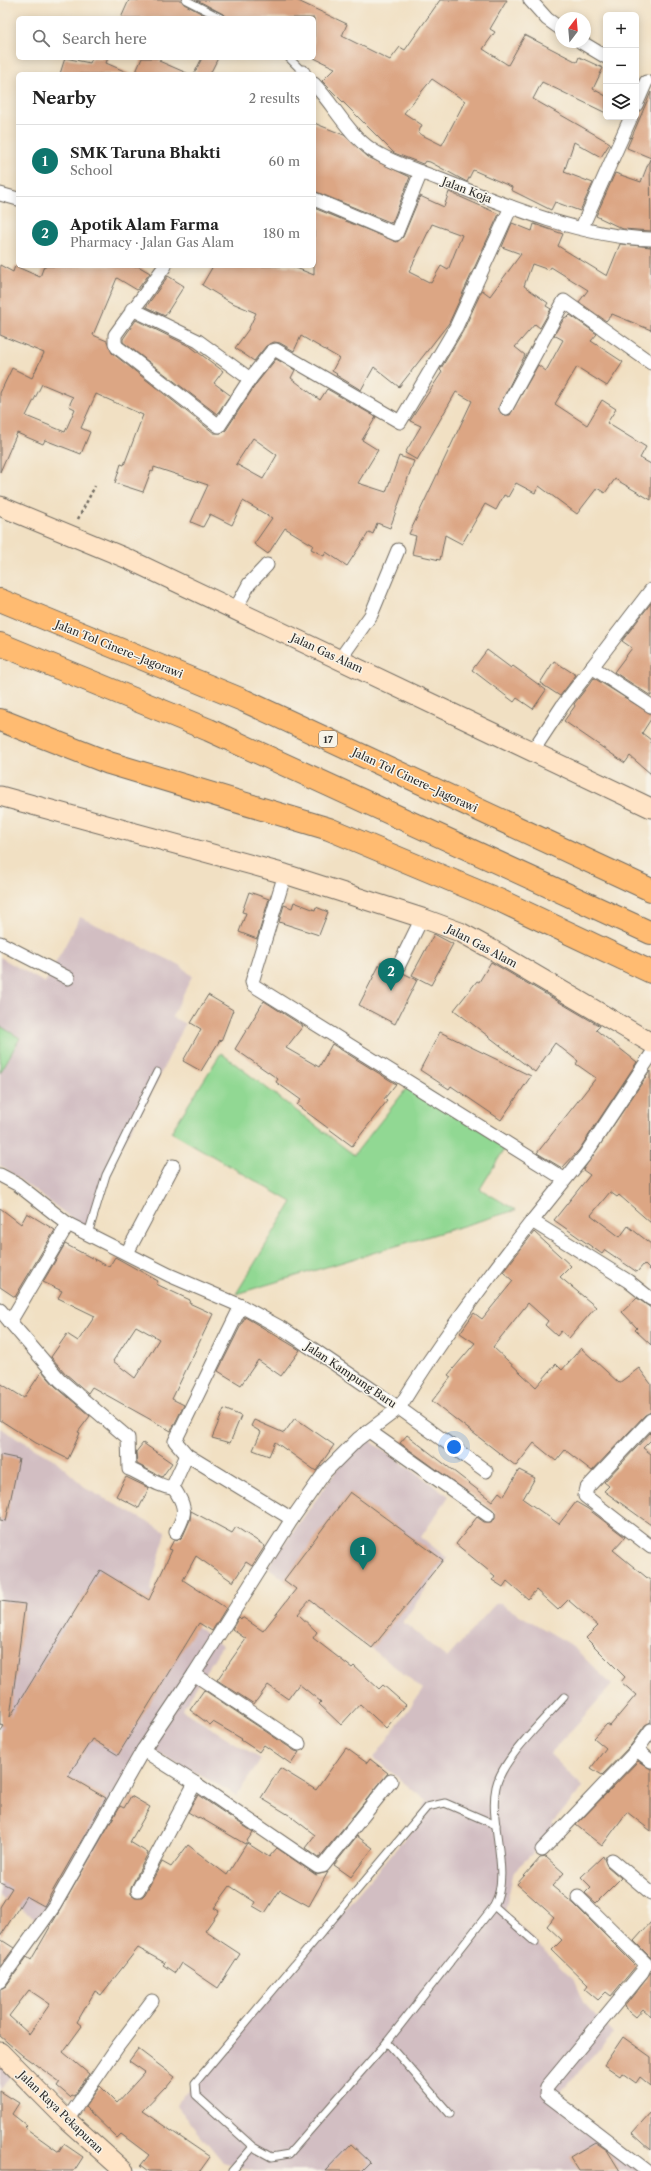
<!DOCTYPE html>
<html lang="en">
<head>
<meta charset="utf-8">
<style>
	body { margin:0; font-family:"Libre Caslon Text",serif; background:#f6f6f6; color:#222 }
	.controls { position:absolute; right:12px; top:12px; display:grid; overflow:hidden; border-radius:6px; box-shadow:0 2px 10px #0003 }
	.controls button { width:36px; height:36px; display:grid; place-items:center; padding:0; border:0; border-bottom:1px solid #e0e0e0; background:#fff; color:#222; font:20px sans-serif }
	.compass { position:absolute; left:555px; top:12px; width:36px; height:36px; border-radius:50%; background:#fff; box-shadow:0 2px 10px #0003; rotate:16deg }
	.you { position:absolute; left:454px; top:1447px; width:14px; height:14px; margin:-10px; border:3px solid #fff; border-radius:50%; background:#1a73e8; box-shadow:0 0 0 6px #1a73e833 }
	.badge { display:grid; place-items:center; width:26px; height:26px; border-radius:50%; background:#0f766e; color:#fff; font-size:13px; font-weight:700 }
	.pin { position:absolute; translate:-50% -33px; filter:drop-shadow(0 1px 2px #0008) }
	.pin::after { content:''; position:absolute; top:21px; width:14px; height:12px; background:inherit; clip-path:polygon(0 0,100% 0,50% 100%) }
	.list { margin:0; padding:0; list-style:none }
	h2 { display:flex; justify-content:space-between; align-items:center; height:52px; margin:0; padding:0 16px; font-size:17px }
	h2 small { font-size:13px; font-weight:400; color:#767676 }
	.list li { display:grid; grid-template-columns:26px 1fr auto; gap:12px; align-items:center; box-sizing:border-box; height:72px; padding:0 16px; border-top:1px solid #e0e0e0 }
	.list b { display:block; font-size:15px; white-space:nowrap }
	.list p { margin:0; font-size:13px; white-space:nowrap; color:#767676 }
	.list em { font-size:13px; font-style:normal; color:#767676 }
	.icon { flex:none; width:22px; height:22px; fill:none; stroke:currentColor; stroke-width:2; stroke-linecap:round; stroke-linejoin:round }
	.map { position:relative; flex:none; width:651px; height:2171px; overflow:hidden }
	.search { position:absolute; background:#fff; box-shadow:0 2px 10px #0003; left:16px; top:16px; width:300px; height:44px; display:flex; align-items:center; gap:10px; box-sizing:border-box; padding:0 14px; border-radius:6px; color:#767676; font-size:15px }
	.panel { position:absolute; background:#fff; box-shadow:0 2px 10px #0003; left:16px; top:72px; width:300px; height:196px; border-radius:6px }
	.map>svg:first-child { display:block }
	.industrial { fill:#d2bec2 }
	.green { fill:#91d893; stroke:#5e825f }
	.building { fill:#dca684; fill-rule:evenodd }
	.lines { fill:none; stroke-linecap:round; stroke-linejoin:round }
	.service-casing { stroke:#706a60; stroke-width:9 }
	.minor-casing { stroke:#706a60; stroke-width:15 }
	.secondary-casing { stroke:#706a60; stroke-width:21 }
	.motorway-casing { stroke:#706a60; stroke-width:24 }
	.path { stroke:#706a60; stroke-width:2.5; stroke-dasharray:3 3; stroke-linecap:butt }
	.service { stroke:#fff; stroke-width:7 }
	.minor { stroke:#fff; stroke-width:13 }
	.secondary { stroke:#ffe4c6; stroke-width:19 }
	.motorway { stroke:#ffbb71; stroke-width:22 }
	.labels { text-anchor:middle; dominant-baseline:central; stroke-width:3; stroke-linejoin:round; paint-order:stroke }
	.shield { fill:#f7f3e8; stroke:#686764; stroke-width:1 }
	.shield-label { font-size:10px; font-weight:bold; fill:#2b2b2b }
	.street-label { font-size:11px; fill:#2b2b2b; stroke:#f7f3e8 }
</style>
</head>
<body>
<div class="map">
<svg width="651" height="2171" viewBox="0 0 651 2171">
	<rect width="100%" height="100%" fill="#f7f3e8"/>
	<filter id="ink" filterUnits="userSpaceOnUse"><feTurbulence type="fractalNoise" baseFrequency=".025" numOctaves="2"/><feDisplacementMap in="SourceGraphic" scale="8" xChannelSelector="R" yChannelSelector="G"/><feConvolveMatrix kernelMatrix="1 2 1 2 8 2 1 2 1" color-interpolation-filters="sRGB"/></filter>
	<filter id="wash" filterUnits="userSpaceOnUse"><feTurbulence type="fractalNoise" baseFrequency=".012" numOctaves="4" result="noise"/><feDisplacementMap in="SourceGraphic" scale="16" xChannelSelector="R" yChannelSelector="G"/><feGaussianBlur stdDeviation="0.9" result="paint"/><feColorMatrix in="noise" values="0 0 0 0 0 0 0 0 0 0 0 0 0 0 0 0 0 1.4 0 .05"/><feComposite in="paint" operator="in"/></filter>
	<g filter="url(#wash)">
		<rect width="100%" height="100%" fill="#f1e0c3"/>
		<g class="industrial">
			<polygon points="80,917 180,965 192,976 172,1017 185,1024 145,1106 106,1173 85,1228 0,1165 0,1073 20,1038 0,1026 0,957 45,983"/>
			<polygon points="0,1428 54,1459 87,1489 166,1532 150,1590 222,1646 182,1710 261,1759 237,1795 156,1752 46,1925 0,1896"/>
			<polygon points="362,1435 449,1496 421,1537 447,1558 403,1622 447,1658 497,1602 570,1644 612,1685 550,1754 583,1787 552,1824 558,1829 514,1871 505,1911 574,1981 583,2002 613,2034 558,2095 650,2171 254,2171 223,2162 176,2105 420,1821 426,1801 374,1758 423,1689 268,1567"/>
			<polygon points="0,2055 15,2069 0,2091"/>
		</g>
		<g class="green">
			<polygon points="0,1026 20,1038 0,1073"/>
			<polygon points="221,1053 354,1155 414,1079 505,1148 480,1189 516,1210 236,1294 292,1202 171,1132"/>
		</g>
		<g id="blocks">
			<g class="building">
				<polygon points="129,0 181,0 184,4 210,18 121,18"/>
				<path d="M 197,0 L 296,0 L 347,24 L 342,36 L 390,60 L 400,47 L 405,50 L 440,0 L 507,0 L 490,29 L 495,32 L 483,49 L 508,65 L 525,35 L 577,62 L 579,57 L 603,68 L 593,89 L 606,96 L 606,113 L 542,82 L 533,99 L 610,143 L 601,157 L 574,142 L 564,172 L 593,183 L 580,211 L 555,202 L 551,210 L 511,190 L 512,187 L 473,170 L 467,182 L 430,162 L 425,161 L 423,164 L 394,153 L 322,81 L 335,68 L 314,58 L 314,18 L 226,18 L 223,14 ZM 432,79 L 465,101 L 442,145 L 418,133 L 422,125 L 404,113 Z"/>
				<polygon points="65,58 90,63 92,58 108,58 106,63 131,74 60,74"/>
				<polygon points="142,58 161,58 159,61 189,74 135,74"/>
				<polygon points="202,58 218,58 210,74 194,74"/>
				<polygon points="651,92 651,158 627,148"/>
				<polygon points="314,123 344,135 368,157 410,177 392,223 314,191"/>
				<polygon points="650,159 651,231 623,229 596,216 615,173 641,182"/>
				<path d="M 449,192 L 499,214 L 449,323 L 399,387 L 374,367 L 361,390 L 336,375 L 337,374 L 332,371 L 339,358 L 301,336 L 294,351 L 280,343 L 274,342 L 266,346 L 254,361 L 235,348 L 248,330 L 256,313 L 230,302 L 202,285 L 213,266 L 291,266 L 314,275 L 314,208 L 397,242 L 403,237 L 420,196 L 444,207 ZM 432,224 L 462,235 L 448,270 L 441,266 L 431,283 L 409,272 Z"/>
				<polygon points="512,223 532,231 534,224 563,234 558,246 607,276 620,244 651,247 651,330 612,314 606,321 579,302 588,290 551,267 549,270 532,264 524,286 548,303 546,306 551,309 540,328 535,324 515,347 525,355 498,408 503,415 510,415 538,365 546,371 563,340 554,335 565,317 567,318 570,315 597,334 591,341 623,362 607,386 577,367 555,404 587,425 602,400 616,409 607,423 646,447 640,458 651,464 651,500 615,479 605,493 597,488 577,514 539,486 535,493 516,483 508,497 504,495 496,510 485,504 462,544 445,535 440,560 412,554 416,536 409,534 472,401 456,392 417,460 405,453 421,426 410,421 442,372 440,370 463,331 482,290 490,296 521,254 502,247"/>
				<path d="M 0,265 L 13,272 L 15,266 L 40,277 L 44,266 L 138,266 L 150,273 L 137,290 L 117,278 L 93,335 L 107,341 L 112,353 L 214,433 L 222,433 L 226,430 L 256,384 L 276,359 L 295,370 L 291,378 L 320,400 L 327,389 L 376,417 L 362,440 L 378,450 L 358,483 L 386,492 L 399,456 L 414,461 L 390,528 L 377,523 L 373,534 L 369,532 L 347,566 L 326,552 L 324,556 L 311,549 L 313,545 L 285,528 L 268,554 L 254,544 L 272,518 L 243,501 L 232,525 L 210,514 L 203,527 L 191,522 L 208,485 L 154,467 L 153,472 L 151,471 L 143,492 L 115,483 L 121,464 L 124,465 L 143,415 L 96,394 L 81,428 L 90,432 L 81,454 L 45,440 L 43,444 L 17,433 L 0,472 L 0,393 L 12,368 L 32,378 L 44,353 L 0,335 ZM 42,384 L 73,397 L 69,406 L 75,409 L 65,432 L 26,416 ZM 253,438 L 277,455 L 263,479 L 236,464 Z"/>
				<polygon points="168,276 184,286 165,316 146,307"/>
				<polygon points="136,320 191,347 223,371 214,383 230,395 217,414 123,342 123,339"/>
				<polygon points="651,603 651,696 614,672 632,648 622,641"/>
				<polygon points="487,650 511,668 513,666 546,690 533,709 517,698 514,702 472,670"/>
				<polygon points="554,661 576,675 560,696 540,683"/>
				<polygon points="594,678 651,714 651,719 642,733 651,740 651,774 630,756 625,763 564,721 575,706 574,704"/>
				<polygon points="249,892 269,899 257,939 239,932 246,913 242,912"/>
				<polygon points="294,902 315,910 316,907 328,912 319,935 279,922 284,905 292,908"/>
				<polygon points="434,934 453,944 431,985 412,975"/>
				<polygon points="381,962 390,966 394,974 403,973 417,980 395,1024 359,1005"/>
				<polygon points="491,962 600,1026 596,1030 637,1062 579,1150 562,1168 537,1153 596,1078 576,1064 578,1061 555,1043 535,1072 454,1010 477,981 479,982"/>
				<polygon points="208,995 233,1010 221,1041 220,1040 201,1071 183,1061 201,1029 191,1023"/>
				<polygon points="264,1001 303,1026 286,1048 319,1067 332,1044 396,1084 384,1099 387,1101 352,1146 297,1105 301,1100 276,1082 278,1079 235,1049"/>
				<polygon points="440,1032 531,1076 501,1120 451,1086 449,1089 420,1070"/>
				<polygon points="650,1071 651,1223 619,1195 617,1197 610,1192 591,1215 620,1237 628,1226 651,1244 651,1271 644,1264 637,1272 605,1250 602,1254 554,1220 590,1175 583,1170"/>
				<polygon points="0,1208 21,1224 27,1213 55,1230 15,1297 0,1287"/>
				<polygon points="534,1232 571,1266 560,1277 596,1307 569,1338 561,1331 557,1336 545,1325 548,1321 528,1303 493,1347 536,1387 556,1364 562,1370 581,1348 619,1383 639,1368 651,1384 651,1412 645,1415 592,1471 565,1450 556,1461 534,1443 516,1466 432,1401 451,1377 448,1375 475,1343 460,1333 474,1313 482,1319 513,1281 503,1272"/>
				<path d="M 65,1244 L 109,1267 L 115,1257 L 158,1281 L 156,1284 L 190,1300 L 189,1303 L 213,1314 L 172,1399 L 184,1405 L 171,1431 L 92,1387 L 88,1393 L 66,1374 L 51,1357 L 67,1334 L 78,1341 L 95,1316 L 58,1298 L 62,1291 L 43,1282 ZM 136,1326 L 159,1339 L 135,1378 L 113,1361 Z"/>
				<polygon points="637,1298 651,1308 651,1345 635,1330 637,1328 622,1312"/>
				<polygon points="245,1317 300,1350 281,1376 258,1360 241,1385 218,1371"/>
				<polygon points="42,1371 55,1386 90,1416 78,1432 80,1433 68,1459 36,1443 0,1420 0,1383 24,1398"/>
				<polygon points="224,1409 241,1416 230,1443 212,1438"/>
				<polygon points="295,1418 334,1445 316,1471 275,1442 269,1456 253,1450 261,1432 251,1426 254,1420 284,1433"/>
				<polygon points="651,1432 651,1440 643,1448 651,1454 651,1525 604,1491 609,1486 604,1482"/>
				<polygon points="407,1435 492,1501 499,1492 504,1496 519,1470 535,1478 523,1499 559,1524 576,1502 588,1509 625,1537 613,1550 651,1581 651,1722 645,1725 631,1745 602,1775 591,1768 606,1748 594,1738 607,1724 610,1726 636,1695 621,1682 625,1677 586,1638 598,1626 568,1600 558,1610 536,1590 528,1599 507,1581 503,1587 492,1580 495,1576 456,1544 477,1517 484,1522 491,1522 495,1519 495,1512 400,1443"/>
				<polygon points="143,1443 172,1463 162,1477 137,1464 136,1452"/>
				<polygon points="0,1455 19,1459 6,1521 0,1520"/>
				<polygon points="126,1477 149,1488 139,1508 116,1496"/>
				<polygon points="350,1492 443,1560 372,1648 310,1600 298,1614 317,1632 313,1638 352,1668 354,1666 379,1689 383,1685 406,1705 386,1728 360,1704 341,1725 319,1704 321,1702 299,1684 288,1699 268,1685 254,1704 217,1680 246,1639 232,1629 239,1617 241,1619 242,1617 263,1631 296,1589 284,1580"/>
				<polygon points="191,1511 232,1533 236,1527 265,1546 252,1566 246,1562 233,1582 196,1556 183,1580 226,1608 212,1631 199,1623 118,1755 92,1739 68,1776 106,1798 44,1906 26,1896 0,1937 0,1907 12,1888 0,1882 0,1732 4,1726 0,1725 0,1601 25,1604 10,1717 100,1570 149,1600 172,1550 169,1549 174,1540 180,1539 183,1536 190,1520"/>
				<polygon points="204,1690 295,1751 299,1752 291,1764 264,1745 259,1752 241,1740 242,1739 213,1722 210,1725 190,1710"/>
				<polygon points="346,1748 367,1763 370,1759 388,1773 319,1858 305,1848 315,1835 289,1815 261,1798 280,1768 316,1790"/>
				<polygon points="638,1761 651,1769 651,1831 627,1812 602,1846 576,1825"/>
				<polygon points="198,1795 253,1832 245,1844 199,1817 198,1818 188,1812"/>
				<path d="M 131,1796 L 150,1807 L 130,1842 L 148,1853 L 131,1887 L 131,1894 L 135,1897 L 142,1897 L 145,1894 L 162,1862 L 171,1867 L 188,1845 L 227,1875 L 247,1843 L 269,1857 L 277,1848 L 316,1875 L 328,1872 L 309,1906 L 280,1890 L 265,1913 L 253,1906 L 255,1902 L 230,1886 L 214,1908 L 219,1911 L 205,1931 L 240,1954 L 218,1988 L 181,1963 L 175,1973 L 163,1965 L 165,1963 L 138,1948 L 101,1995 L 95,1991 L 77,2022 L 82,2026 L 63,2052 L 89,2074 L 74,2096 L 72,2095 L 70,2097 L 57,2086 L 60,2082 L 22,2055 L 0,2036 L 0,1989 L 6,1986 L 27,1957 L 31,1960 L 120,1806 L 124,1808 ZM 29,1990 L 50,2004 L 29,2034 L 9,2016 Z"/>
				<polygon points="357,1836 373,1848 351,1877 334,1865"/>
				<polygon points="603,1856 607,1866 621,1878 596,1903 585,1893 591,1887 581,1877"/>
				<polygon points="546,1857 564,1873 552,1886 574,1904 636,1966 611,1996 606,1992 598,2000 585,1989 588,1985 552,1950 562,1940 547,1926 554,1917 517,1884 540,1858"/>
				<polygon points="651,1922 651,1958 634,1941"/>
				<polygon points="0,1939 14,1948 0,1967"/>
				<polygon points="651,1972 651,2016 643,2009 636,2017 624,2007"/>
				<polygon points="623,2037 651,2057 651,2086 640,2077 636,2083 622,2073 620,2076 604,2065"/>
				<polygon points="138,2049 175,2077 166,2088 165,2087 142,2111 210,2157 200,2171 149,2171 141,2165 149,2155 121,2134 117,2138 85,2107 100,2086 117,2103 145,2072 129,2061"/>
				<polygon points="0,2091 19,2103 12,2114 26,2125 24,2127 59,2152 64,2144 83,2157 74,2171 0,2171"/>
				<polygon points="651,2112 651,2150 632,2133"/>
				<polygon points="595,2142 607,2150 620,2171 579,2171 570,2157"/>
				<polygon points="351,2144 370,2162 361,2171 325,2171"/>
			</g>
		</g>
	</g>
	<g filter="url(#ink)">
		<use href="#blocks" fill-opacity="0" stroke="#706a60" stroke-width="1"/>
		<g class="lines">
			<defs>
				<g id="service">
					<polyline points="186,0 221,18"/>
					<polyline points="289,58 303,72"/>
					<polyline points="88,1234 106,1175 157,1072"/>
					<polyline points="494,1906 535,1942"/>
					<polyline points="387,2042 450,2114"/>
					<polyline points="253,2147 196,2095 195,2083 427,1807 445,1803 496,1825"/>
					<path d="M 232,2171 L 253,2147 L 271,2157 L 289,2154 L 387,2042 L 494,1906 C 512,1872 488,1823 496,1787 C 502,1759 544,1720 564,1697"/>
				</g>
				<g id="minor">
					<polyline points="530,0 547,19 561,29"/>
					<polyline points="581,42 606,57"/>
					<polyline points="303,72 304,74"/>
					<path d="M 314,84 C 334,105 348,134 372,150 C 391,163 417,170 439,179 C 504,205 581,237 651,239"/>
					<polyline points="636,105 646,82"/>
					<polyline points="0,194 18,199"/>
					<polyline points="314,199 396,234 421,172"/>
					<polyline points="582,227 631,117"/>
					<polyline points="165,266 115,335 115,343 117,347 219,426 250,379 272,351 276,350 400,422 456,327 511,207"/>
					<polyline points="132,309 198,341 250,379"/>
					<polyline points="506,408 564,301 651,363"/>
					<polyline points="235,610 249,584 267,565"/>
					<polyline points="340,659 371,615 398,550"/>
					<polyline points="592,667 651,706"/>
					<polyline points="532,752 563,705 651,590"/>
					<polyline points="285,874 252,982 253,985 564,1179"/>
					<polyline points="0,943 68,978"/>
					<polyline points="398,967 422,918"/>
					<path d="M 0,1175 L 17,1184 L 68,1224 L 169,1275 L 241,1306 L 285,1330 L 399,1408 C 440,1341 484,1283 532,1221 L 628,1281 L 651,1299"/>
					<polyline points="532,1221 585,1155 651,1055"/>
					<polyline points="127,1253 173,1166"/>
					<polyline points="241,1306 175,1441 187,1455 292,1519"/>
					<path d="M 0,1310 L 60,1380 L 128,1438 L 129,1469 C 145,1475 156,1486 172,1488 L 187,1455"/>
					<polyline points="10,1322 68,1224"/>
					<polyline points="651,1420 587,1488 585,1496 651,1547"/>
					<polyline points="369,1431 488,1515"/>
					<path d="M 172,1488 C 176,1490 176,1492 178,1495 C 187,1510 184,1517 176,1532"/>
					<polyline points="194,1674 299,1744"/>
					<polyline points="143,1750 195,1783 318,1867 323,1866 391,1781"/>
					<polyline points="637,1750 651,1761"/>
					<polyline points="542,1850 637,1750 651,1730"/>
					<polyline points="612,1860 651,1893"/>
					<polyline points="138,1890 195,1783"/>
					<polyline points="578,1897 646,1964 642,1972 547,2087 546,2094 647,2171"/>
					<polyline points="0,1981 54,1906 143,1750 194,1674 292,1519 325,1472 358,1439 399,1408 486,1471"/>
					<polyline points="67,2120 118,2046 152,2001"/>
				</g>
				<g id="secondary">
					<polyline points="0,506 128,559 651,808"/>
					<polyline points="0,796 285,874 422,918 460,932 491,949 651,1043"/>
					<polyline points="0,2052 67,2120 124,2171"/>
				</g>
				<g id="motorway">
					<polyline points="0,600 245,701 651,890"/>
					<polyline points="0,644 209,730 651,933"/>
					<polyline points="0,720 109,763 329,829 501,901 651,972"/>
				</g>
			</defs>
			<use href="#service" class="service-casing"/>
			<use href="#minor" class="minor-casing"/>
			<use href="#secondary" class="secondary-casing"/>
			<use href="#motorway" class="motorway-casing"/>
			<polyline class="path" points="78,519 95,486"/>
			<use href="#service" class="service"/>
			<use href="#minor" class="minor"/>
			<use href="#secondary" class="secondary"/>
			<use href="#motorway" class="motorway"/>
		</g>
	</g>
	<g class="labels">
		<rect class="shield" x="319" y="731" width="18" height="16" rx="3"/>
		<g class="shield-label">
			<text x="328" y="739">17</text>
		</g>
		<g class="street-label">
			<text transform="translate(467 190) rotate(21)">Jalan Koja</text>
			<text transform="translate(119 649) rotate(22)">Jalan Tol Cinere–Jagorawi</text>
			<text transform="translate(327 653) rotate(25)">Jalan Gas Alam</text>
			<text transform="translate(415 780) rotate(25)">Jalan Tol Cinere–Jagorawi</text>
			<text transform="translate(482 946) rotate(28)">Jalan Gas Alam</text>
			<text transform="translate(351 1375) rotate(34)">Jalan Kampung Baru</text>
			<text transform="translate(61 2112) rotate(44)">Jalan Raya Pekapuran</text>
		</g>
	</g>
</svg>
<div class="controls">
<button>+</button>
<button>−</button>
<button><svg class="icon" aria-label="layers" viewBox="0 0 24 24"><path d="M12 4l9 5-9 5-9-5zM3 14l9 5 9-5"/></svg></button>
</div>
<svg class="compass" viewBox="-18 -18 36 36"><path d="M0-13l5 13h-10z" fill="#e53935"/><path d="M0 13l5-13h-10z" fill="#767676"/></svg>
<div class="you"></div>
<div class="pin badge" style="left:363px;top:1570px">1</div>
<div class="pin badge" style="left:391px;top:991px">2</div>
<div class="search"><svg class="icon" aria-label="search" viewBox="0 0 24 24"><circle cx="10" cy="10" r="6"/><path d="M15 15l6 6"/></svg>Search here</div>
<section class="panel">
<h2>Nearby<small>2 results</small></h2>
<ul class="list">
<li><span class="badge">1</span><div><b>SMK Taruna Bhakti</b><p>School</p></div><em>60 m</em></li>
<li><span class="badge">2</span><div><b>Apotik Alam Farma</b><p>Pharmacy · Jalan Gas Alam</p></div><em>180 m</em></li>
</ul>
</section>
</div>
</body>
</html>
